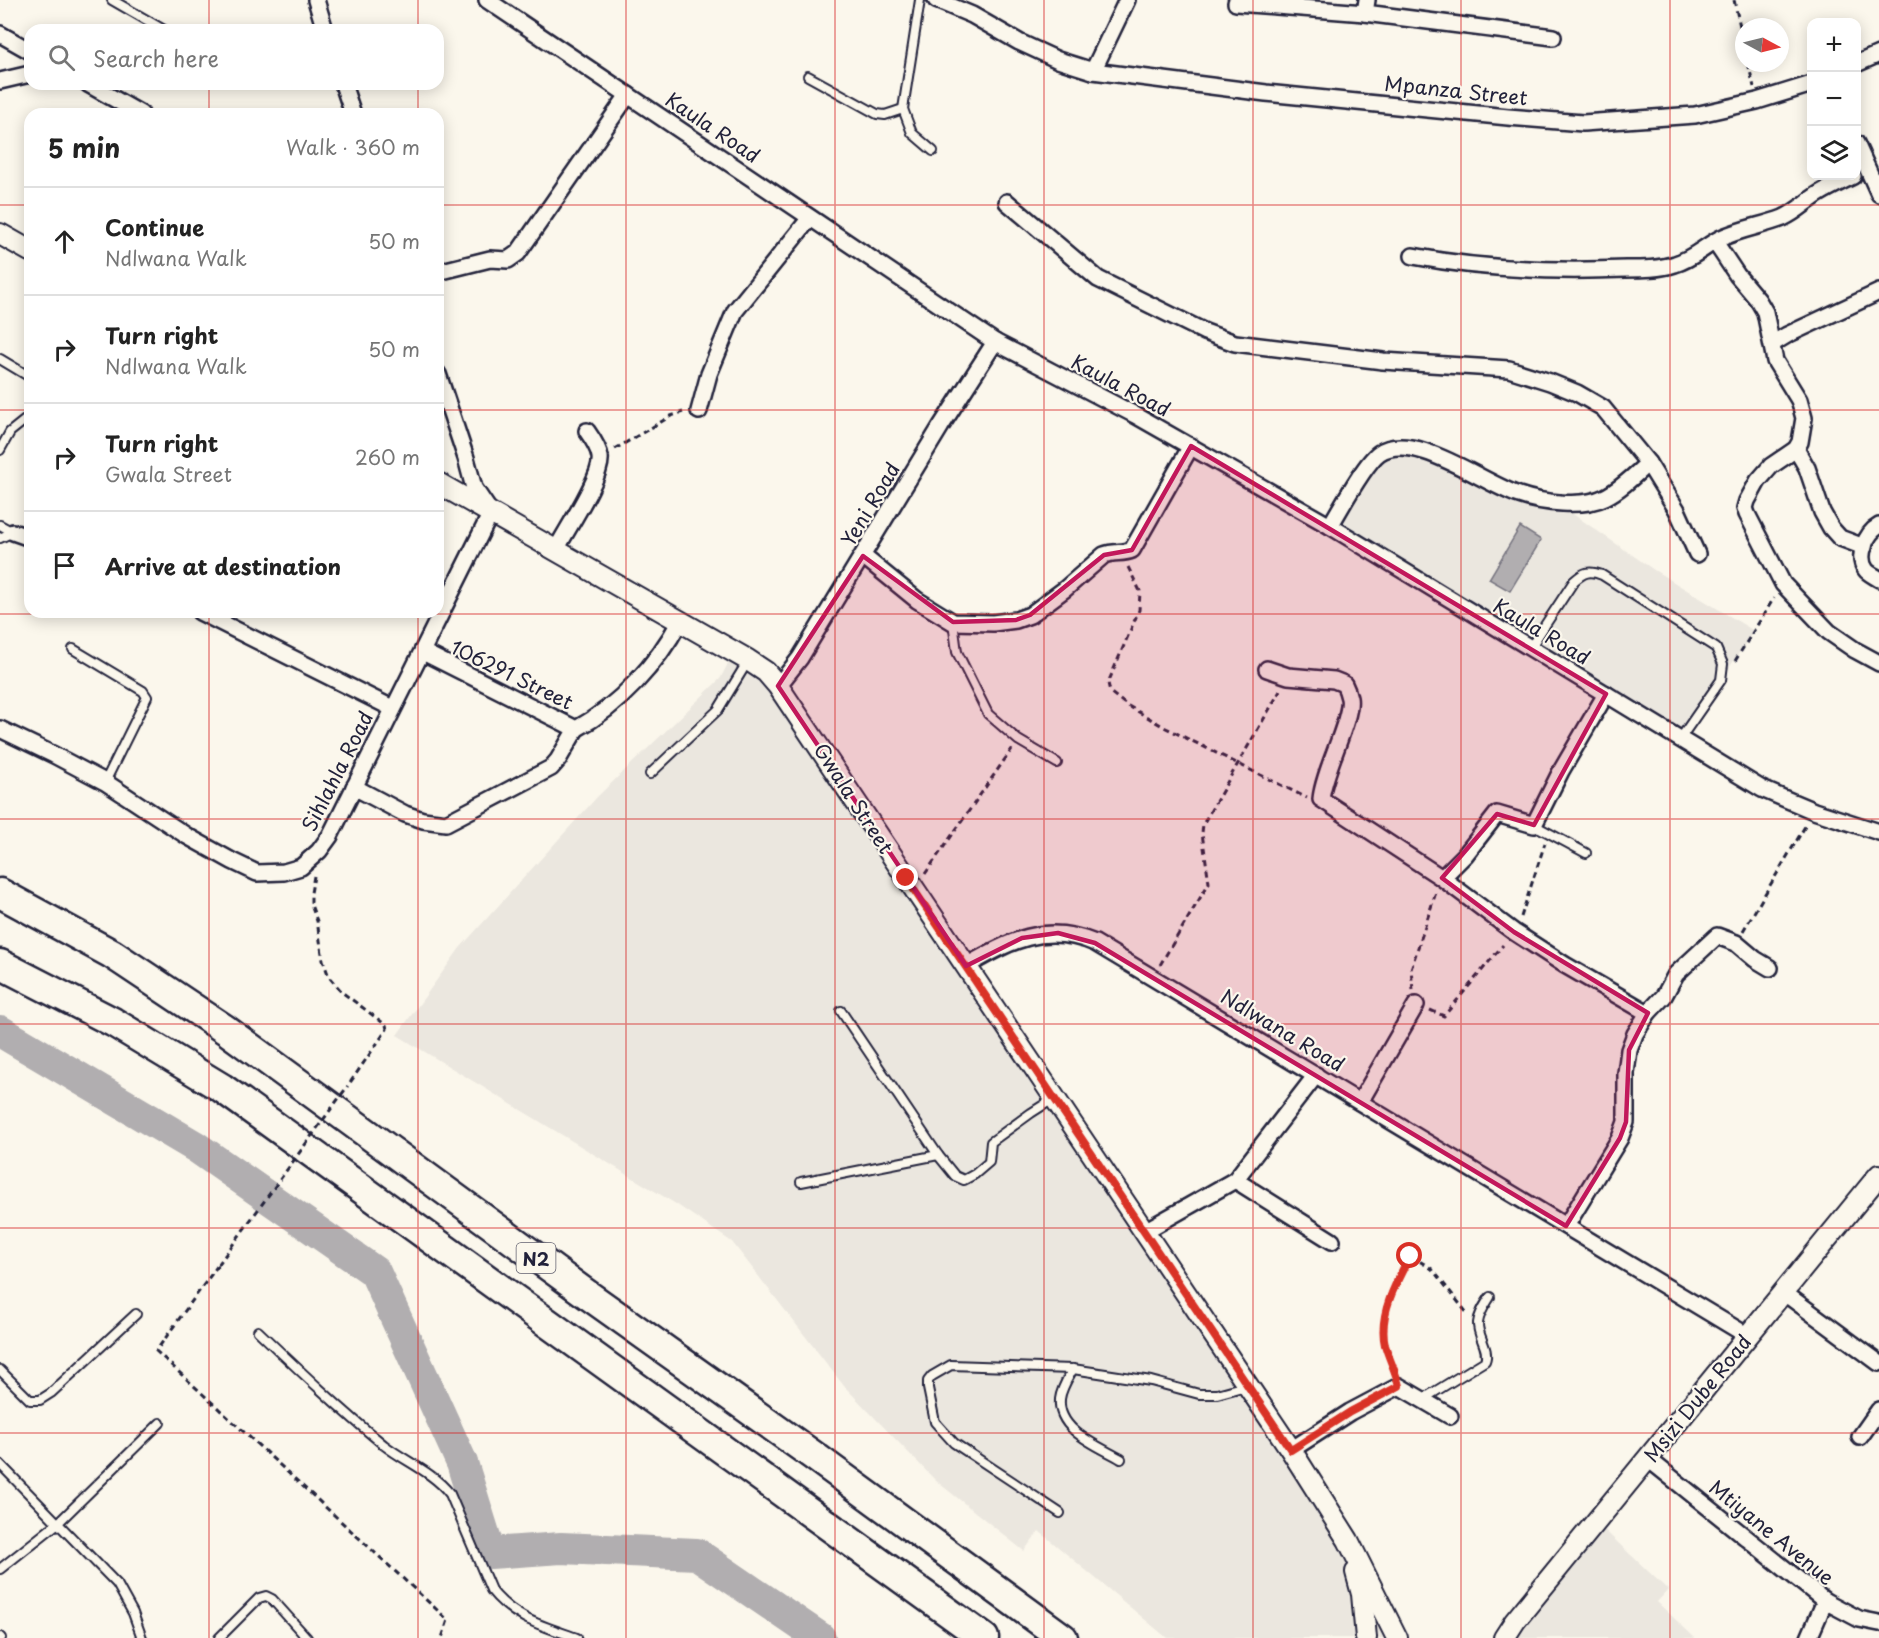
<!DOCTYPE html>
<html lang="en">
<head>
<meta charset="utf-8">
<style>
	body { margin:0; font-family:"Playpen Sans",sans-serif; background:#f6f6f6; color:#222 }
	.controls { position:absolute; right:18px; top:18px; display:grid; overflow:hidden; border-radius:12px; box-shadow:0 3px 15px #0003 }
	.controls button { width:54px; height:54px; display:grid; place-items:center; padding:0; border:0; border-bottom:2px solid #e0e0e0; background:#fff; color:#222; font:30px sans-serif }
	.compass { position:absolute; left:1735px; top:18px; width:54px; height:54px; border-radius:50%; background:#fff; box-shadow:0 3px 15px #0003; rotate:97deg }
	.stop { position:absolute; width:18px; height:18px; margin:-14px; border:4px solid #d93025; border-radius:50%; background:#fff }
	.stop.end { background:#d93025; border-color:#fff; box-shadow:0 2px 6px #0008 }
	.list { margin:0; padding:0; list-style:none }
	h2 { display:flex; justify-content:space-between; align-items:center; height:78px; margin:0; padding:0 24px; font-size:26px }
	h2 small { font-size:20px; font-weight:400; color:#767676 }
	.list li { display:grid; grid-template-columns:39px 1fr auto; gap:18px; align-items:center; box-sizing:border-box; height:108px; padding:0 24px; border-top:2px solid #e0e0e0 }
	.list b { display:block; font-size:22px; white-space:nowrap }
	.list p { margin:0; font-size:20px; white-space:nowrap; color:#767676 }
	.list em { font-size:20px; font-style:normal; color:#767676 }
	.icon { flex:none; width:33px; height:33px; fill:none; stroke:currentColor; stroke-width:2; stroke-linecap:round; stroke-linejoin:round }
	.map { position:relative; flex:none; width:1879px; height:1638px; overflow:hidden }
	.search { position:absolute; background:#fff; box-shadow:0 3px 15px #0003; left:24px; top:24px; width:420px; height:66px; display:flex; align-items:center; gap:15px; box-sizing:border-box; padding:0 21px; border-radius:18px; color:#767676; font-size:22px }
	.panel { position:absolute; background:#fff; box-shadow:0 3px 15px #0003; left:24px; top:108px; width:420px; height:510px; border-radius:18px }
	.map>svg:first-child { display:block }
	.built { fill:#ebe7df }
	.water { fill:#b1aeb0; stroke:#787681; stroke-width:1.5 }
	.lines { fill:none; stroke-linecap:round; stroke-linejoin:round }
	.river { stroke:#b1aeb0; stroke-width:32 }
	.service-casing { stroke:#22223b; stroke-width:12 }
	.minor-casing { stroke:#22223b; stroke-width:20 }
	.tertiary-casing { stroke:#22223b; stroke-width:24 }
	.motorway-casing { stroke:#22223b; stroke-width:33 }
	.path { stroke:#22223b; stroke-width:3; stroke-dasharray:6 4.5; stroke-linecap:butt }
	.service { stroke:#fbf7ec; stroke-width:8 }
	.minor { stroke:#fbf7ec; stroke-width:15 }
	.tertiary { stroke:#fbf7ec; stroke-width:20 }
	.motorway { stroke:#fbf7ec; stroke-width:28 }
	.path-bridge { stroke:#22223b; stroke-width:3; stroke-dasharray:6 4.5; stroke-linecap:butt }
	.route { stroke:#d93025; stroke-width:8 }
	.marked { fill:#c2185b; fill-opacity:0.2; stroke:#c2185b; stroke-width:4.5; stroke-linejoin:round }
	.grid { fill:none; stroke:#d62828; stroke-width:1.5; stroke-opacity:0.55 }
	.labels { text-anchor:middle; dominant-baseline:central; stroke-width:4.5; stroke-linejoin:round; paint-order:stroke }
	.shield { fill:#fbf7ec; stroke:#636270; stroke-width:1.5 }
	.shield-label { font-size:18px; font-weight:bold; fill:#22223b }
	.street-label { font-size:20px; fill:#22223b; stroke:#fbf7ec }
</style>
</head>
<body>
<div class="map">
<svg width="1879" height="1638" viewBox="0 0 1879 1638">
	<rect width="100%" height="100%" fill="#fbf7ec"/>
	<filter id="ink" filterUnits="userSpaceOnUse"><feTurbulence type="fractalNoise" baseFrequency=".0167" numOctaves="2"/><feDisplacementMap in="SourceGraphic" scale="12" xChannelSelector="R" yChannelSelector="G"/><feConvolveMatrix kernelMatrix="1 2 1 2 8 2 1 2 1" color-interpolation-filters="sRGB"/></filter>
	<g filter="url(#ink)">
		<g class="built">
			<polygon points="1392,449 1557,503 1654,570 1754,631 1680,740 1330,527 1361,476"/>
			<polygon points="734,652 766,672 1290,1450 1396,1638 1167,1638 1039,1531 1024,1551 935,1480 844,1386 732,1242 676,1204 397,1035 460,948 598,796 720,679"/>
			<polygon points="1596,1522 1668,1590 1657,1602 1695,1638 1498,1638"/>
		</g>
		<polygon class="water" points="1520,527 1541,540 1510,591 1489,579"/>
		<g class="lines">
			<polyline class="river" points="0,1031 196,1147 375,1272 462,1463 490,1553 561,1548 697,1554 820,1638"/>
			<defs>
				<g id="service">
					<polyline points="112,0 164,30"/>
					<polyline points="920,0 903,109 912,133 933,151"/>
					<polyline points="808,76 877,114 885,115 903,109"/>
					<polyline points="0,359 30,377"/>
					<polyline points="0,450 10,432 30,416"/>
					<polyline points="0,525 13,532"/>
					<polyline points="0,538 13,532"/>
					<polyline points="953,622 957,652 988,714 1018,740 1057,763"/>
					<path d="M 1530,648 L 1574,581 C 1584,572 1589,570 1602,575 L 1716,648 L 1723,664 L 1721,680 L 1680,739"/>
					<polyline points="73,649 143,691 147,697 105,782"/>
					<polyline points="650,774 718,710 748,661"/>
					<polyline points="1534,825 1586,853"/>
					<polyline points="841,1011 938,1155 955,1176 964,1180 975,1174 989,1162 991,1142 1031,1113 1053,1099"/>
					<polyline points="801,1182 938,1155"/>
					<path d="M 258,1331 C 299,1370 340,1409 384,1445 C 406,1462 433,1472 450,1494 L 491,1590 C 514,1619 543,1626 577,1638"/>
					<path d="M 1073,1369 C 1068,1378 1061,1389 1060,1399 C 1057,1431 1099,1446 1121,1459"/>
					<polyline points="0,1370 30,1400 40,1400 51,1393 136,1314"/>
					<path d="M 1423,1399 L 1485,1361 C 1490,1349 1477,1336 1478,1323 C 1479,1313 1485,1305 1490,1297"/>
					<polyline points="0,1464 117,1584 133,1613 142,1638"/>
					<polyline points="1060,1513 954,1443 935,1422 928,1388 928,1381 932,1376 951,1365 1073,1369 1151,1381 1199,1394 1217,1394 1246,1386"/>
					<polyline points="0,1569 58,1523 160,1423"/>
					<polyline points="0,1637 1,1638"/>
					<polyline points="219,1638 259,1598 266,1596 272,1599 307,1638"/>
				</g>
				<g id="minor">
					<polyline points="316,0 325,30"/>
					<polyline points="487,0 995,342 1135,415 1330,526 1762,789 1814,811 1879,832"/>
					<polyline points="936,0 972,15 1019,42 1058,60 1093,71 1266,93 1508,117 1583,123 1695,115 1757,101 1812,84"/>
					<polyline points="1367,0 1365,13 1553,37"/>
					<polyline points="1236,3 1365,13"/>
					<polyline points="0,34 30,51"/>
					<polyline points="1856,64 1879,54"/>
					<polyline points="1093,71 1127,0"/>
					<polyline points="0,81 30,74"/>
					<polyline points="88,84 141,114"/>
					<polyline points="343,84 353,114"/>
					<polyline points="1856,143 1879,194"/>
					<polyline points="1007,202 1098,279 1205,332 1235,343 1383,361 1509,369 1550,382 1577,393 1603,408 1648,463 1677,510 1697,554"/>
					<polyline points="1715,242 1737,275 1758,300 1765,312 1775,361 1799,400 1804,418 1800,442 1796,449 1771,466 1758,481 1747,501 1745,508 1747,514 1783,584 1829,632 1855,650 1879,663"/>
					<path d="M 1413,256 C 1480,269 1557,272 1626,269 C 1642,269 1660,269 1675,264 C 1692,259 1704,247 1719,239 C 1739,229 1762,226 1783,218 C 1796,212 1805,203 1817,195 C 1828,188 1841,182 1853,176"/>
					<polyline points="438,272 490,259 508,260 518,253 628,95"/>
					<polyline points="1772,344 1787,335 1879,292"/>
					<polyline points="699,411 709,374 735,311 810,218"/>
					<polyline points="1796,449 1807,468 1822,512 1831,528 1840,538 1864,547"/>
					<path d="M 1330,526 C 1341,508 1364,464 1379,453 C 1413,429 1484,484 1519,495 C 1542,503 1583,508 1605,497 C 1621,489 1635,475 1648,463"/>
					<path d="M 1879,526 C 1866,533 1856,557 1866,570 C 1869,574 1875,576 1879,579"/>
					<polyline points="13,532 30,538"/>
					<path d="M 556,550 C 566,530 603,476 600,457 C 599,448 592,438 587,431"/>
					<path d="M 863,556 L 917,600 L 953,622 L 993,623 L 1016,620 L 1030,615 L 1065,589 L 1104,555 C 1114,551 1123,554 1132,550 L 1191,446"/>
					<polyline points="200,612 392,708"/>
					<path d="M 423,652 L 576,729 C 619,706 657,664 680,621"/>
					<path d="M 1267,669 L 1288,676 L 1334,680 L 1344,684 C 1346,688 1348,693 1349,698 C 1353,717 1323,772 1321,799 L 1442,878 L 1514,932 L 1565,965 L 1648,1013"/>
					<polyline points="778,686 800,658 941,426 995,342"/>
					<polyline points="0,729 54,755 105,782 187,836 232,861 257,873 284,872 301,867 319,851 330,836 491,513 474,488 466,458 438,374"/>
					<polyline points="354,787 405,814 423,820 446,823 551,768 558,760 576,729"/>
					<polyline points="1442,878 1465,855 1497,814 1534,825 1561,771 1606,694"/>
					<path d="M 966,966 C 1010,941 1044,922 1095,943 L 1748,1336"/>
					<polyline points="1360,1102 1416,1005"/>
					<polyline points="1235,1180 1332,1241"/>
					<polyline points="1566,1226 1620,1138 1626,1122 1626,1073 1629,1050 1635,1034 1648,1013 1664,996 1676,974 1717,936 1736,943 1755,959 1770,968"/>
					<polyline points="1143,1232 1235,1180 1316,1075"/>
					<polyline points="1783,1292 1879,1363"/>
					<polyline points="1860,1437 1879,1410"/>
					<polyline points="1291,1450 1350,1412 1399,1386 1450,1416"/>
					<polyline points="1647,1458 1825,1601 1859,1619 1879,1623"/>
					<polyline points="1809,1638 1825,1601"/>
				</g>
				<g id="tertiary">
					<polyline points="0,234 30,251"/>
					<polyline points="438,483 748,660 766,672 778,686 1291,1450 1348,1540 1397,1638"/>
					<polyline points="1356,1572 1362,1594 1366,1638"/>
					<polyline points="1504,1638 1515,1621 1879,1175"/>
				</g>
				<g id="motorway">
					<polyline points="0,893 112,954 226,1030 581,1290 814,1456 1063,1638"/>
					<polyline points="0,964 113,1022 222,1088 984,1638"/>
				</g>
			</defs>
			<use href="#service" class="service-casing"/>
			<use href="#minor" class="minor-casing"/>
			<use href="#tertiary" class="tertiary-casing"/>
			<use href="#motorway" class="motorway-casing"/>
			<g class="path">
				<polyline points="1734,0 1744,44"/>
				<polyline points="1748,63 1754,87"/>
				<polyline points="615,449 671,416 683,412"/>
				<polyline points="1128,567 1140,591 1139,610 1108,683 1110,692 1125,704 1166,728 1307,798"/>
				<polyline points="1735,661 1774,598"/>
				<polyline points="925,874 1012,749"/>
				<polyline points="314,876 311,893 311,905 317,921 323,960 329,977 343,993 386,1025 387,1029 347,1087"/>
				<polyline points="1521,917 1545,843"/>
				<polyline points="1743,931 1807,823"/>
				<polyline points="1160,965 1209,883 1202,833 1203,824 1280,691"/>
				<polyline points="1413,990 1411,969 1436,892"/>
				<polyline points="1430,1010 1444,1016 1503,945"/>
				<polyline points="218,1265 156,1351 448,1620 442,1638"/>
				<path d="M 1396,1372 C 1392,1364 1388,1355 1385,1346 C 1378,1315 1396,1282 1410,1255 L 1432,1269 L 1467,1313"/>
			</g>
			<use href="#service" class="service"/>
			<use href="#minor" class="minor"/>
			<use href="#tertiary" class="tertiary"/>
			<use href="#motorway" class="motorway"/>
			<polyline class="path-bridge" points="218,1265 347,1087"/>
		</g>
	</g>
	<g class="lines" filter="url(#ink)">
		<path class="route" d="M 906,878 L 1291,1450 L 1350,1412 L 1399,1386 C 1396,1372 1389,1359 1385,1345 C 1378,1315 1396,1282 1410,1256"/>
	</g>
	<path class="marked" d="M 1191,446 L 1606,694 L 1534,825 L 1497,814 L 1442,878 L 1514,932 L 1648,1013 L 1629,1050 L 1626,1122 L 1620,1138 L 1566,1226 L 1095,943 L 1058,933 L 1022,938 L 966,966 L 778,686 L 863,556 L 953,622 L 1016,620 L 1030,615 L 1104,555 L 1132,550 Z"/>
	<path class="grid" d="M 209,0 L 209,30M 418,0 L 418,30M 626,0 L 626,1638M 835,0 L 835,1638M 1044,0 L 1044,1638M 1253,0 L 1253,1638M 1461,0 L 1461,1638M 1670,0 L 1670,1638M 209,84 L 209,114M 418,84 L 418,114M 0,205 L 30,205M 438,205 L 1879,205M 0,410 L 30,410M 438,410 L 1879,410M 209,612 L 209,1638M 418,612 L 418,1638M 0,614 L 1879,614M 0,819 L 1879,819M 0,1024 L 1879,1024M 0,1228 L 1879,1228M 0,1433 L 1879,1433"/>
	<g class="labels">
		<rect class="shield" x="516.5" y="1243" width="39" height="30" rx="4.5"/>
		<g class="shield-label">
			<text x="536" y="1258">N2</text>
		</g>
		<g class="street-label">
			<text transform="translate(1456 90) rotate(6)">Mpanza Street</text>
			<text transform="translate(713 127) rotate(34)">Kaula Road</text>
			<text transform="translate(1121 385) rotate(28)">Kaula Road</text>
			<text transform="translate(870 504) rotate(-59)">Yeni Road</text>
			<text transform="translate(1542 631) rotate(31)">Kaula Road</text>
			<text transform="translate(512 674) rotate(26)">106291 Street</text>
			<text transform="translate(337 771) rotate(-63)">Sihlahla Road</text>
			<text transform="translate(854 798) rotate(57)">Gwala Street</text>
			<text transform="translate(1283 1030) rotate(31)">Ndlwana Road</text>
			<text transform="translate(1697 1398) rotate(-51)">Msizi Dube Road</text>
			<text transform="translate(1772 1532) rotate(39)">Mtiyane Avenue</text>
		</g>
	</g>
</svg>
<div class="controls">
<button>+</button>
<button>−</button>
<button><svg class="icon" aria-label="layers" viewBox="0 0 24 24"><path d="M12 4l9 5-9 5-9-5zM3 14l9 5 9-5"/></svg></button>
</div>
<svg class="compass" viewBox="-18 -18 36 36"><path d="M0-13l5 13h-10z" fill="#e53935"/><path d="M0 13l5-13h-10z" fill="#767676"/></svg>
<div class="stop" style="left:1410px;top:1256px"></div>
<div class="stop end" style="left:906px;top:878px"></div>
<div class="search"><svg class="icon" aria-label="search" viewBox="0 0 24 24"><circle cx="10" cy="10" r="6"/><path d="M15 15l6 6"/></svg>Search here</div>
<section class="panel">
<h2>5 min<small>Walk · 360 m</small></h2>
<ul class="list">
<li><svg class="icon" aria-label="ahead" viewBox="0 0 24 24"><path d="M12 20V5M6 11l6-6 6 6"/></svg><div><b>Continue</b><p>Ndlwana Walk</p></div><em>50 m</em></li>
<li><svg class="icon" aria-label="right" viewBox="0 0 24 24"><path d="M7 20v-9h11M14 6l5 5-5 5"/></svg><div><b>Turn right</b><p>Ndlwana Walk</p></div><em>50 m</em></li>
<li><svg class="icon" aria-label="right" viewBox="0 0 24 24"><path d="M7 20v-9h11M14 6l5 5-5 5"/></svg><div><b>Turn right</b><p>Gwala Street</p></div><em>260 m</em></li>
<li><svg class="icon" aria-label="arrive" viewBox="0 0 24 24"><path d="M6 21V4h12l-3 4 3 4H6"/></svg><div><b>Arrive at destination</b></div></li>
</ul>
</section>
</div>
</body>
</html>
